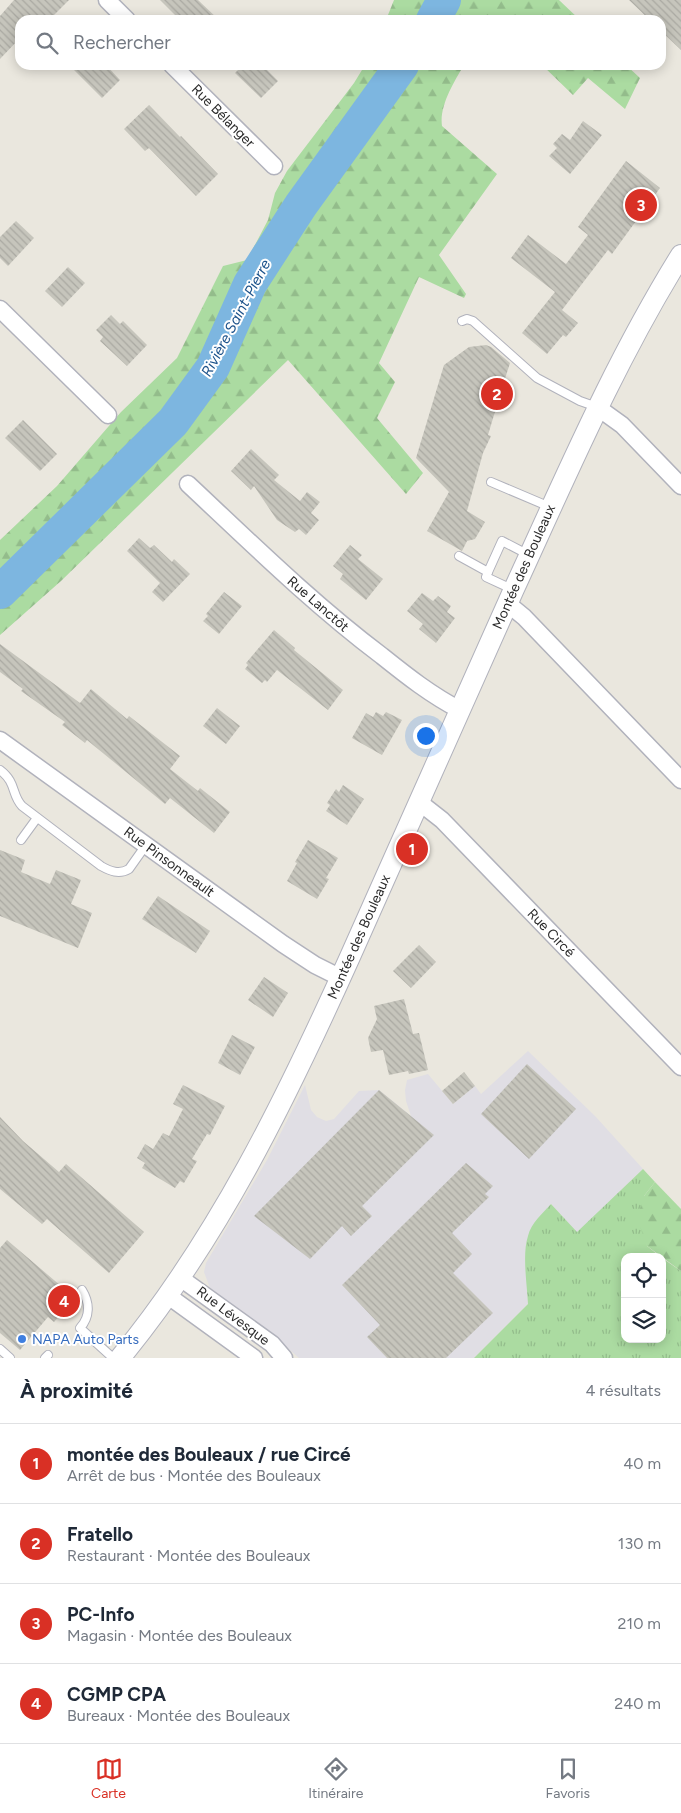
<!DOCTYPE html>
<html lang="fr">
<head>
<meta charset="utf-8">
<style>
	body { margin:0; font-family:Figtree,sans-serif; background:#f6f6f7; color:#1f2937 }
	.controls { position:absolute; right:15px; bottom:15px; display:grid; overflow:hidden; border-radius:10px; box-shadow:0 2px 12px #0003 }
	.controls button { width:45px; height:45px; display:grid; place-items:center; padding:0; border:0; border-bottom:1px solid #e0e1e3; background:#fff; color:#1f2937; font:25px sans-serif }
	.you { position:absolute; left:425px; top:735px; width:18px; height:18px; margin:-12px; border:4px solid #fff; border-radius:50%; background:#1a73e8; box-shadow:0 0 0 8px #1a73e833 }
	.badge { display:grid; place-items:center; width:32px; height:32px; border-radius:50%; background:#d93025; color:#fff; font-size:16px; font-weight:700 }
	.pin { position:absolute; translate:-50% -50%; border:2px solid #fff; box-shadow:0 1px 5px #0006 }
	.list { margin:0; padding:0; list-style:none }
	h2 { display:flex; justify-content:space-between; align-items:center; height:65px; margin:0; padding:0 20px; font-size:21px }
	h2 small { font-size:16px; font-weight:400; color:#747a83 }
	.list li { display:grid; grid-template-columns:32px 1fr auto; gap:15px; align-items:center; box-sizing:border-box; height:80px; padding:0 20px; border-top:1px solid #e0e1e3 }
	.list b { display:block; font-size:19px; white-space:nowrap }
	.list p { margin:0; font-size:16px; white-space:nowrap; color:#747a83 }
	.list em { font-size:16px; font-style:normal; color:#747a83 }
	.icon { flex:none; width:28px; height:28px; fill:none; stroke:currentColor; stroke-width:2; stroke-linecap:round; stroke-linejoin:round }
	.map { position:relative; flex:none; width:681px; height:1358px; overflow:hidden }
	.search { position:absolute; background:#fff; box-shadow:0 2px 12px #0003; left:15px; right:15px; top:15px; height:55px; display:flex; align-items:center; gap:12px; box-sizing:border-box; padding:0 18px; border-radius:15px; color:#747a83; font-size:19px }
	.sheet { height:385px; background:#fff }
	nav { display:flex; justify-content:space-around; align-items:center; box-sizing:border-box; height:70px; border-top:1px solid #e0e1e3; background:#fff; font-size:14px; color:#747a83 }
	nav a { display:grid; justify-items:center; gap:2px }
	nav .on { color:#d93025 }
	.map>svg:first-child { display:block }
	.industrial { fill:#e0dee4 }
	.grass { fill:url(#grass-tufts) }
	.forest { fill:url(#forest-firs) }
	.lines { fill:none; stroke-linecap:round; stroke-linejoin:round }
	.river { stroke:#7db6e0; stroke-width:34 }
	.building { fill:url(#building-back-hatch) }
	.service-casing { stroke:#b1b2bc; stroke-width:10 }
	.minor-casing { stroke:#b1b2bc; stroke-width:19 }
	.tertiary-casing { stroke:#b1b2bc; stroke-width:22 }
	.service { stroke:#fff; stroke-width:8 }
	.minor { stroke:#fff; stroke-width:16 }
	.tertiary { stroke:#fff; stroke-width:20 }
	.shop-dot { fill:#3f7fe0; stroke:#fff; stroke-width:2 }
	.labels { text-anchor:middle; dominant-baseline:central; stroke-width:4; stroke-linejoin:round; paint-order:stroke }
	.street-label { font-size:14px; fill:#2a2a2a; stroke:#fff }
	.shop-label { font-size:14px; fill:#366cbe; stroke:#fff; text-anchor:start }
	.water-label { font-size:15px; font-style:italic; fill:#1d538b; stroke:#fff }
</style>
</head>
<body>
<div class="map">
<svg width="681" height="1358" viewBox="0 0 681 1358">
	<defs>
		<pattern id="grass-tufts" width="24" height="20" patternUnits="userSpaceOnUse" patternTransform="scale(1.25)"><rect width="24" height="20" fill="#abdba1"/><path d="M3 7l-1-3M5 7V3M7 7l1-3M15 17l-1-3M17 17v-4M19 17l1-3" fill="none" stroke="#93bc8b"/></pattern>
		<pattern id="forest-firs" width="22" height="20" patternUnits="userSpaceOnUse" patternTransform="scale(1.25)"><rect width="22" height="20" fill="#abdba1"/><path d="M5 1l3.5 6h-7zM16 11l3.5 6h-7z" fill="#93bc8b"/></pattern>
		<pattern id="building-back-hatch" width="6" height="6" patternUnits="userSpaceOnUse" patternTransform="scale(1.25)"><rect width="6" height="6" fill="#c6c5bc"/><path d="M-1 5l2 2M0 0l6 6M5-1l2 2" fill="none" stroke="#aaa9a2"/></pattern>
	</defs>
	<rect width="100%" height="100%" fill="#eae7de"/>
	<polygon class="industrial" points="528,1051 596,1117 643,1169 577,1233 551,1204 526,1255 528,1304 474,1358 299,1358 273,1335 210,1288 204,1272 206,1263 267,1160 305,1085 311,1110 317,1117 326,1121 334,1119 359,1091 379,1090 411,1116 406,1101 405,1090 407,1080 428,1074 453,1104 475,1086 481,1094"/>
	<path class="grass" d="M 643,1169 L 655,1182 L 644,1196 L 647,1246 L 661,1257 L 625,1257 L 625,1339 L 662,1339 L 662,1258 L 681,1271 L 681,1358 L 474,1358 L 528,1304 C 527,1284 522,1254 528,1236 C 531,1223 543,1213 551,1204 L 577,1232 Z"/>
	<g class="forest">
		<polygon points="394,0 559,0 580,20 386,20"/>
		<path d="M 365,65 L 464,65 C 454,82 439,106 442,126 L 497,174 L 439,255 L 466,294 L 464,298 L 419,277 L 379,363 L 395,382 L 377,418 L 423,473 L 406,494 L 288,360 L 61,581 L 0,635 L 0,540 L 57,486 L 121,412 L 177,358 L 223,266 L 247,260 L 268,220 L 275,193 L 287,171 L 354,83 Z"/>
		<polygon points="542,65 626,65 640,78 625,109 588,78 573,95"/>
		<polygon points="655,1182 681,1209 681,1271 647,1246 637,1218 644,1196"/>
	</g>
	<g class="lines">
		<g class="river">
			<polyline points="433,20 444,0"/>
			<polyline points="0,592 173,422 213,367 250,284 301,205 402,65"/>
		</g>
	</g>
	<g class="building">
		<polygon points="14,0 69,0 49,20 20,20 20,38 0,59 0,16"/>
		<polygon points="160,0 198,0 219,20 180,20"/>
		<polygon points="629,0 681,0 681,50 661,31 661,20 650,20"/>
		<polygon points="69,65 106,65 120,80 102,98"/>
		<polygon points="243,65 262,65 278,81 261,98 235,73"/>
		<polygon points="149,105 180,137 181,136 218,174 196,196 149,148 145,151 124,129"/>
		<polygon points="583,121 602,135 570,174 549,156 557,148 553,144 562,134 570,140"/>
		<polygon points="626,161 660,188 612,254 608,250 562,310 578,323 566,337 563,335 547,354 522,333 555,292 511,258 528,235 566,264 588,235 578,227"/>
		<polygon points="16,221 34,238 8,266 0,258 0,237"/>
		<polygon points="68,267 85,283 62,307 45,291"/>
		<polygon points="111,315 120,324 123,321 147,345 127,366 100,341 103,337 96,330"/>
		<polygon points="486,345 491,347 510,363 502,388 505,388 497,405 488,435 491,436 483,453 467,511 485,522 475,539 467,541 462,551 427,531 449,492 416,458 444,365 469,347"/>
		<polygon points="23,420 57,454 40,471 5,438"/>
		<polygon points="251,449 279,475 274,480 300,501 307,492 320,502 311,513 319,520 306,535 299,529 295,532 277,520 254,486 251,490 231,471"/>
		<polygon points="139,538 150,548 154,545 172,562 174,559 190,574 163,602 152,592 160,583 127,551"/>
		<polygon points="350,545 362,555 358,559 383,579 366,600 340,579 343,574 333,566"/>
		<polygon points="224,592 242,606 219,634 203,621 208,616 206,614"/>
		<polygon points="422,593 433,601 438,596 451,606 447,612 455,618 436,643 419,629 423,624 407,611"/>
		<polygon points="274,630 295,648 294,650 343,690 328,710 277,670 267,682 265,680 262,683 245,669 248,665 246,663"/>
		<polygon points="0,644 80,703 91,689 127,719 129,716 180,756 170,769 198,791 200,788 230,812 214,833 170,798 165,804 87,740 85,743 62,725 65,722 21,691 23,689 0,672"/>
		<polygon points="217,708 240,726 226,744 203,726"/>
		<polygon points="376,712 383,716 386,712 402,720 382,755 352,738 366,713 373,717"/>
		<polygon points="343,785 364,799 347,825 326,811 330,805 327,803 336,789 339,792"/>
		<polygon points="308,840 338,858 326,878 329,879 317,899 287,881 297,863 295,862"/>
		<polygon points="0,850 25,860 21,872 50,884 56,870 81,880 71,904 92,913 78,948 0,916"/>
		<polygon points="158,896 210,931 196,953 142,919"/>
		<polygon points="419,945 436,962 411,988 393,971"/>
		<polygon points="264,977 288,993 273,1017 248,1000"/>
		<polygon points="404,999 413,1034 419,1033 428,1070 409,1074 408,1071 389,1075 383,1050 371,1052 368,1038 377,1019 374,1006"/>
		<polygon points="232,1035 255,1047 240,1075 218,1063"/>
		<polygon points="527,1064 576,1109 529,1159 481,1114"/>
		<polygon points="464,1072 475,1086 453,1104 442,1091"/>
		<polygon points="183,1085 225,1106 210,1135 207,1134 192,1159 197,1161 184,1183 180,1181 175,1188 142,1168 145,1163 137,1158 145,1144 153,1149 163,1133 169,1136 183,1109 173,1104"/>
		<polygon points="379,1090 434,1135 362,1206 372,1216 351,1236 342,1226 310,1259 254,1216"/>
		<polygon points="0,1117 23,1141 59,1172 66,1164 144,1232 109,1273 47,1219 42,1224 0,1189"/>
		<polygon points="466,1163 493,1186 485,1194 489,1197 452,1233 472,1254 453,1273 493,1313 446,1358 387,1358 367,1337 380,1325 342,1285"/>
		<polygon points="7,1240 75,1298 54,1322 48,1317 20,1350 0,1333 0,1248"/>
	</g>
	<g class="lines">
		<defs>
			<g id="service">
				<polyline points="462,321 467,319 473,321 537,378 580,401 597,407"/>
				<polyline points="491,482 550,507"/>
				<polyline points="459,556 488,572"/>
				<polyline points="514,590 486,577 488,572 502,541 529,555"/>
				<path d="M 0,770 C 17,783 11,794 22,806 L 101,866 C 110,871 119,875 129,869 L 146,845"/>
				<polyline points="21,840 37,818"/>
				<path d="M 82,1290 C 90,1303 90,1317 80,1328 L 113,1358"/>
				<polyline points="0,1349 10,1358"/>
				<polyline points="45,1358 48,1355"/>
			</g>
			<g id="minor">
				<polyline points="107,0 127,20"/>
				<polyline points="172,65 274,166"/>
				<polyline points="0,309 108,415"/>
				<polyline points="597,407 622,425 681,486"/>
				<path d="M 188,484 C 251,543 313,604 382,656 C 407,676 431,695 460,710"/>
				<polyline points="507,603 524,617 681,780"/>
				<polyline points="0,740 283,944 315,965 341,978"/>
				<polyline points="419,802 442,820 681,1067"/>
				<polyline points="179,1277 272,1344 284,1358"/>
				<polyline points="167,1295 254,1358"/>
			</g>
			<path id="tertiary" d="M 120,1358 C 218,1239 286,1099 349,959 C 405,836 458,712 514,589 C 566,476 615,361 681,255"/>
		</defs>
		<use href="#service" class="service-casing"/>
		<use href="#minor" class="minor-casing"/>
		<use href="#tertiary" class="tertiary-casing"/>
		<use href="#service" class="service"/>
		<use href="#minor" class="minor"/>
		<use href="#tertiary" class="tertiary"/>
	</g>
	<circle class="shop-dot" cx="22" cy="1339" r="5"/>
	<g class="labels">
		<g class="street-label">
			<text transform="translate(223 116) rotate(45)">Rue Bélanger</text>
			<text transform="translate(524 567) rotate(-66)">Montée des Bouleaux</text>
			<text transform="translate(318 604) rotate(41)">Rue Lanctôt</text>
			<text transform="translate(169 862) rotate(36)">Rue Pinsonneault</text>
			<text transform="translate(551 933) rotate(46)">Rue Circé</text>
			<text transform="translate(359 937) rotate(-66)">Montée des Bouleaux</text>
			<text transform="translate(233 1316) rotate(37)">Rue Lévesque</text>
		</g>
		<g class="shop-label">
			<text x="32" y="1339">NAPA Auto Parts</text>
		</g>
		<g class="water-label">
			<text transform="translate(236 318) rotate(-62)">Rivière Saint-Pierre</text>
		</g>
	</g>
</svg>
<div class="controls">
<button><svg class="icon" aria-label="locate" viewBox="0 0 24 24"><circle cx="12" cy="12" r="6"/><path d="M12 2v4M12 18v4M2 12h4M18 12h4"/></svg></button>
<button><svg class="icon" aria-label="layers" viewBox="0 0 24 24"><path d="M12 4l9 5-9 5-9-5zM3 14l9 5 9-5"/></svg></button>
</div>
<div class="you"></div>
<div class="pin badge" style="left:412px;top:849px">1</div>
<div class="pin badge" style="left:497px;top:394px">2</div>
<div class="pin badge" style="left:641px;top:205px">3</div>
<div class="pin badge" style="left:64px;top:1301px">4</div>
<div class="search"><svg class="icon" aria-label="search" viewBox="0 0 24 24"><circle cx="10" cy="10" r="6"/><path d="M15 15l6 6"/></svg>Rechercher</div>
</div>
<section class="sheet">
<h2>À proximité<small>4 résultats</small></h2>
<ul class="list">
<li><span class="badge">1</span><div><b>montée des Bouleaux / rue Circé</b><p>Arrêt de bus · Montée des Bouleaux</p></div><em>40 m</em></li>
<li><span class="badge">2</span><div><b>Fratello</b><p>Restaurant · Montée des Bouleaux</p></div><em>130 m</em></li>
<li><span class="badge">3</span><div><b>PC-Info</b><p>Magasin · Montée des Bouleaux</p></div><em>210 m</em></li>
<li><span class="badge">4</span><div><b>CGMP CPA</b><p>Bureaux · Montée des Bouleaux</p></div><em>240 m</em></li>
</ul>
</section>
<nav>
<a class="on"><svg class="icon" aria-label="map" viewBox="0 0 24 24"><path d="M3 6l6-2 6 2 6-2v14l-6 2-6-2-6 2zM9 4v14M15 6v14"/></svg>Carte</a>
<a><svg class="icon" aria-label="directions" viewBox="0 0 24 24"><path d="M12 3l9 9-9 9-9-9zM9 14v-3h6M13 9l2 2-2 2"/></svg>Itinéraire</a>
<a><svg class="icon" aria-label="saved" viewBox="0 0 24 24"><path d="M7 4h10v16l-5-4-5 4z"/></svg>Favoris</a>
</nav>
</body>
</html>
